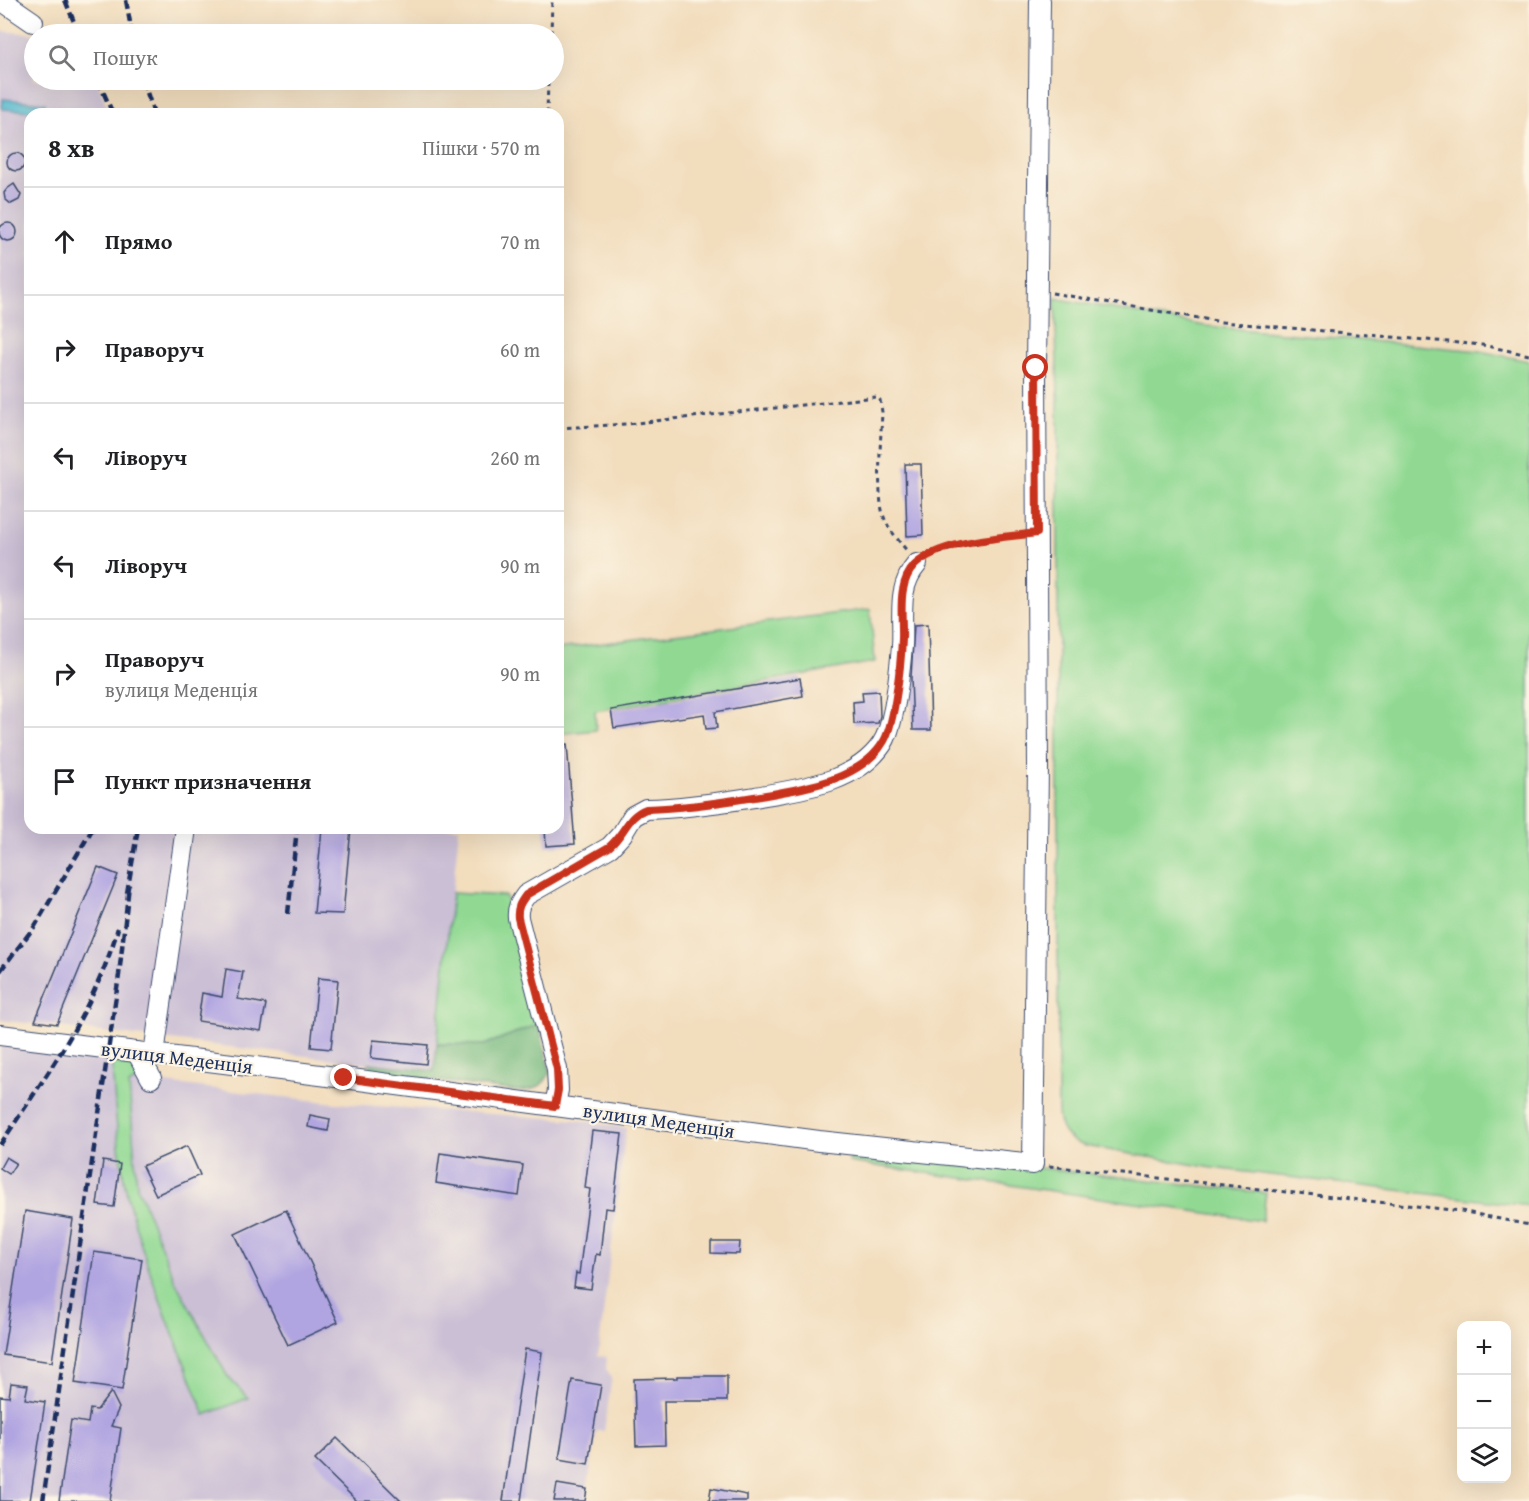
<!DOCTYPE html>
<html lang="uk">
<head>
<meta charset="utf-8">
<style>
	body { margin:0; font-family:"Gentium Book Plus",serif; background:#f6f6f6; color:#202124 }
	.controls { position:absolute; right:18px; bottom:18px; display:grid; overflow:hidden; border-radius:12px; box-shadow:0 6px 24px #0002 }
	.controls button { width:54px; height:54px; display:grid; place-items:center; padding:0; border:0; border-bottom:2px solid #e0e0e0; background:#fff; color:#202124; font:30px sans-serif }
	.stop { position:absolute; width:18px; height:18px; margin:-14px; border:4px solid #c8321e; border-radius:50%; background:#fff }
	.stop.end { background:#c8321e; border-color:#fff; box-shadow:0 2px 6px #0008 }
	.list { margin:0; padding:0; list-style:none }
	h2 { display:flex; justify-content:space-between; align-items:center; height:78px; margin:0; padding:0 24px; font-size:26px }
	h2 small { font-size:20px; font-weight:400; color:#757577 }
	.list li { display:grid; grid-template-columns:39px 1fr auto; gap:18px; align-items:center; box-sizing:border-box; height:108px; padding:0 24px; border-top:2px solid #e0e0e0 }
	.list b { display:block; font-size:22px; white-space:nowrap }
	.list p { margin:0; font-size:20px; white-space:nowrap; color:#757577 }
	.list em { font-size:20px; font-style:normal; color:#757577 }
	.icon { flex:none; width:33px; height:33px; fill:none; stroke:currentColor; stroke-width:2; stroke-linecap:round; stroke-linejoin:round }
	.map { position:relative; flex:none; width:1529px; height:1501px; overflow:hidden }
	.search { position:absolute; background:#fff; box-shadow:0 6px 24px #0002; left:24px; top:24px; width:540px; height:66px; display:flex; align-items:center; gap:15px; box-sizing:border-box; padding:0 21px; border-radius:33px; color:#757577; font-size:22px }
	.panel { position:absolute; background:#fff; box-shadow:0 6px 24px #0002; left:24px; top:108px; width:540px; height:726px; border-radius:18px }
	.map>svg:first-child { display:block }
	.industrial { fill:#cbbfd5 }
	.green { fill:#91d993; stroke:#568478; stroke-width:1.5 }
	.forest { fill:#74b97d; stroke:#48746e; stroke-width:1.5 }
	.water { fill:#4fb7cd; stroke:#357396; stroke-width:1.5 }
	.building { fill:#b1a5e1 }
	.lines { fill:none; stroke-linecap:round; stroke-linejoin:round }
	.minor-casing { stroke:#3b496c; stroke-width:22 }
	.path { stroke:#3b496c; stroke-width:3; stroke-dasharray:4.5 4.5; stroke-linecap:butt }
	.minor { stroke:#fff; stroke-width:20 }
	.rail { stroke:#1b2f5e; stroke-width:4.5; stroke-dasharray:9 4.5; stroke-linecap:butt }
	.route { stroke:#c8321e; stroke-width:8 }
	.labels { text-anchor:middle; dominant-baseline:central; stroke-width:4.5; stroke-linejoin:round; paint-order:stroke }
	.street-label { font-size:20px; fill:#1b2f5e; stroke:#fcf5e5 }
</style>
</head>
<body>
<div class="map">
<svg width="1529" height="1501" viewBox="0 0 1529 1501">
	<rect width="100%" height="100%" fill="#fcf5e5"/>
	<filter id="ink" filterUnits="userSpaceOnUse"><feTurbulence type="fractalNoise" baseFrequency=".0167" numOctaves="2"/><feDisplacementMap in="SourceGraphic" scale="12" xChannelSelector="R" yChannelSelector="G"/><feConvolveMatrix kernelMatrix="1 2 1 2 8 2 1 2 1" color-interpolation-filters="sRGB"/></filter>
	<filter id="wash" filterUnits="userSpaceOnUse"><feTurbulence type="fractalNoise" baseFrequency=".008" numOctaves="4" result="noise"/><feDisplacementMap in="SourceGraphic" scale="24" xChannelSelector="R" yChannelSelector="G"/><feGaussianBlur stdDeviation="1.35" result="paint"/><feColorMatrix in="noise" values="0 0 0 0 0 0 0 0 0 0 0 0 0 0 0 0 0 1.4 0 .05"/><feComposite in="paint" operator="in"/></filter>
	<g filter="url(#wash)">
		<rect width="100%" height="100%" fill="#f2ddbd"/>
		<g class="industrial">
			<polygon points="71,20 77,34 34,34 34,80 96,80 110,114 30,114 30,828 459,828 434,1071 0,1020 0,31 35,34"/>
			<polygon points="0,1046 112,1061 122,1164 138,1233 151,1277 205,1415 247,1398 228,1377 175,1282 137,1186 129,1084 142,1077 160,1079 166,1083 335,1103 577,1120 626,1128 598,1356 607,1357 606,1369 612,1377 604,1431 597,1431 585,1501 0,1501"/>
		</g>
		<g class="green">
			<path d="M 1055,298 L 1205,326 L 1480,351 L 1529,361 L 1529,1206 L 1213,1168 L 1085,1146 C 1066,1140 1058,1129 1058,1109 L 1058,397 Z"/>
			<polygon points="870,609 875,662 595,711 596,730 558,734 558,649"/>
			<polygon points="452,893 506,896 539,1024 484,1045 437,1044"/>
			<path d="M 112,1062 L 134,1065 L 142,1077 L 129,1085 L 137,1186 L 175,1281 L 228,1377 L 248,1398 L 205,1415 C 178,1345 148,1276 129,1203 C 118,1157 115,1109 112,1062 Z"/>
			<polygon points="851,1147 1266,1193 1262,1221 849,1162"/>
		</g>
		<path class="forest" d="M 539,1024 L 550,1072 C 543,1089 531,1091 515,1091 L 371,1072 L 369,1063 L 434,1071 L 437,1044 L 484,1045 Z"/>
		<polygon class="water" points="3,99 45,103 44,112 2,109"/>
		<g id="blocks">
			<g class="building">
				<circle cx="16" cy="162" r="9"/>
				<polygon points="14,184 21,195 19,200 11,204 5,199 4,193 7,189"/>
				<circle cx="8" cy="232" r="9"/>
				<polygon points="905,464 921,464 923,535 907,536"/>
				<polygon points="928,624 931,730 913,730 911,678 914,625"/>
				<polygon points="800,678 803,696 715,712 717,728 706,729 704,714 614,728 611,710"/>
				<polygon points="879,691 880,716 878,723 854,724 853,702 863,701 862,692"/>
				<polygon points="567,744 575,844 546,846 545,828 558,828 558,745"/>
				<polygon points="322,828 351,828 343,914 314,913"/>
				<polygon points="98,867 118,875 57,1024 35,1021"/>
				<polygon points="226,969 243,972 238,999 266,1004 261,1031 198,1021 202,993 222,997"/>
				<polygon points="318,978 338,980 331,1049 311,1047"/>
				<polygon points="373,1040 428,1045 426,1064 371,1058"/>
				<polygon points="310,1115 330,1119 328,1131 308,1127"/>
				<polygon points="592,1131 622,1134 613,1209 605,1208 600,1255 596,1254 591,1289 574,1287 576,1273 579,1274 590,1189 585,1188"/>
				<polygon points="187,1146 200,1175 156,1195 142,1166"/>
				<polygon points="440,1153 523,1165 519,1196 436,1183"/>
				<polygon points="6,1157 16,1163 9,1174 0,1168"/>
				<polygon points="103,1161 120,1164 114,1207 97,1205"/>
				<polygon points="286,1210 338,1322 288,1345 235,1234"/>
				<polygon points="25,1211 73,1219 52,1362 3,1355"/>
				<polygon points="711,1242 740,1242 739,1254 711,1253"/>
				<polygon points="94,1252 142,1259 122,1390 75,1383"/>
				<polygon points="525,1349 542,1352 521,1501 503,1501"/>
				<polygon points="677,1376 727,1376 727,1401 664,1401 665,1445 636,1446 634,1379 677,1378"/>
				<polygon points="572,1380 601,1385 588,1464 559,1459"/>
				<polygon points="11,1383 28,1385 25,1399 45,1402 30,1501 0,1501 0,1396 9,1397"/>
				<polygon points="111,1392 119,1408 111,1426 121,1428 110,1501 59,1501 71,1420 88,1423 90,1409 97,1410"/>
				<polygon points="337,1438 401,1501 357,1501 315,1460"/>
				<polygon points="557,1484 587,1489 585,1501 554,1501"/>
				<polygon points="711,1488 747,1495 747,1501 709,1501"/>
			</g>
		</g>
	</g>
	<g filter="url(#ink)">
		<use href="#blocks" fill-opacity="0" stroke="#3b496c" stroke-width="1.5"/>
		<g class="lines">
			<defs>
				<g id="minor">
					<polyline points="1,0 33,22"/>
					<polyline points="0,1035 344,1078 819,1141 1033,1164 1038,768 1036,368 1040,0"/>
					<polyline points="137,1052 151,1078"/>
					<polyline points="154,1054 186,828"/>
					<path d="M 555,1106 L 558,1090 L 557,1069 L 518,918 C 517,908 520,903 526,895 L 610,847 L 622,834 L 633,816 L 646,809 C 683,808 718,803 755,797 C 798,789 855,784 882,744 C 895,725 900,670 902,646 C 904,617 896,588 917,564"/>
				</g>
			</defs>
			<use href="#minor" class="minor-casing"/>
			<g class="path">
				<polyline points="551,34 552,0"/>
				<polyline points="547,114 548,80"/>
				<polyline points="1052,293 1222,322 1482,345 1529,355"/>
				<path d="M 558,428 L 627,424 L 877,397 L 880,400 L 882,412 C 881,436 876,497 884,517 C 889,530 899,541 908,552"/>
				<polyline points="930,556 963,545 1020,535"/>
				<polyline points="1049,1166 1461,1211 1529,1225"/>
			</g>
			<use href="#minor" class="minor"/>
			<g class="rail">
				<polyline points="65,0 79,34"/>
				<polyline points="126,0 132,34"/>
				<polyline points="98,80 113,114"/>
				<polyline points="143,80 154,114"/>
				<polyline points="127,893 138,828"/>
				<polyline points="288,914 297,828"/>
				<polyline points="0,971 35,926 93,828"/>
				<path d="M 0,1145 C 48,1072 93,1013 118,928"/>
				<polyline points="43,1501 119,975 129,885"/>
			</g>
		</g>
	</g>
	<g class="lines" filter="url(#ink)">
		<path class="route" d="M 344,1078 L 555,1106 L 558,1090 L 557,1069 L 518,918 C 517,908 520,903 526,895 L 609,847 C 624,835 627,816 646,809 C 683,808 718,803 754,797 C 795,790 861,782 884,741 C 895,722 901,663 902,639 C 903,615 896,584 915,565 C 941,540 1002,538 1037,533 L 1036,368"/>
	</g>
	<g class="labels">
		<g class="street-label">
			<text transform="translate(177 1057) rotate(7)">вулиця Меденція</text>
			<text transform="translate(659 1120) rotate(8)">вулиця Меденція</text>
		</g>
	</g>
</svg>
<div class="controls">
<button>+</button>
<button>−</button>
<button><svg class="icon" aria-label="layers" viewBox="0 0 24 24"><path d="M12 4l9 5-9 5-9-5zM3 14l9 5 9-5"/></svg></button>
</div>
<div class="stop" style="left:1036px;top:368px"></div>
<div class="stop end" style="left:344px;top:1078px"></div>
<div class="search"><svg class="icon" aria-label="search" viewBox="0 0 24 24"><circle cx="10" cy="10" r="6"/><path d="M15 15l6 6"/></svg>Пошук</div>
<section class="panel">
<h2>8 хв<small>Пішки · 570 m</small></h2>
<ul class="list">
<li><svg class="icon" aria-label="ahead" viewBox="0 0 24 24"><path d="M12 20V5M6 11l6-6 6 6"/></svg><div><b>Прямо</b></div><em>70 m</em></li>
<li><svg class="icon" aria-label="right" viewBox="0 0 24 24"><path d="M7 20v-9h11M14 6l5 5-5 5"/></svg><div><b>Праворуч</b></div><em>60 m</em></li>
<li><svg class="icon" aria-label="left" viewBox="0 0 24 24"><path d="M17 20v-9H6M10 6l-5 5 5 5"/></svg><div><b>Ліворуч</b></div><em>260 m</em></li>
<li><svg class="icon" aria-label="left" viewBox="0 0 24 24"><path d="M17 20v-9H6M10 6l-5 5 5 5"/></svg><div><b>Ліворуч</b></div><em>90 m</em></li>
<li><svg class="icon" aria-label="right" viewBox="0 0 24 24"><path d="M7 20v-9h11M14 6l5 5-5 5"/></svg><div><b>Праворуч</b><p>вулиця Меденція</p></div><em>90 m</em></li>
<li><svg class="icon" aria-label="arrive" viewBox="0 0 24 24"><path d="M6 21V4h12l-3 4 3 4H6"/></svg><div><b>Пункт призначення</b></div></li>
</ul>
</section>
</div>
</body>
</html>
